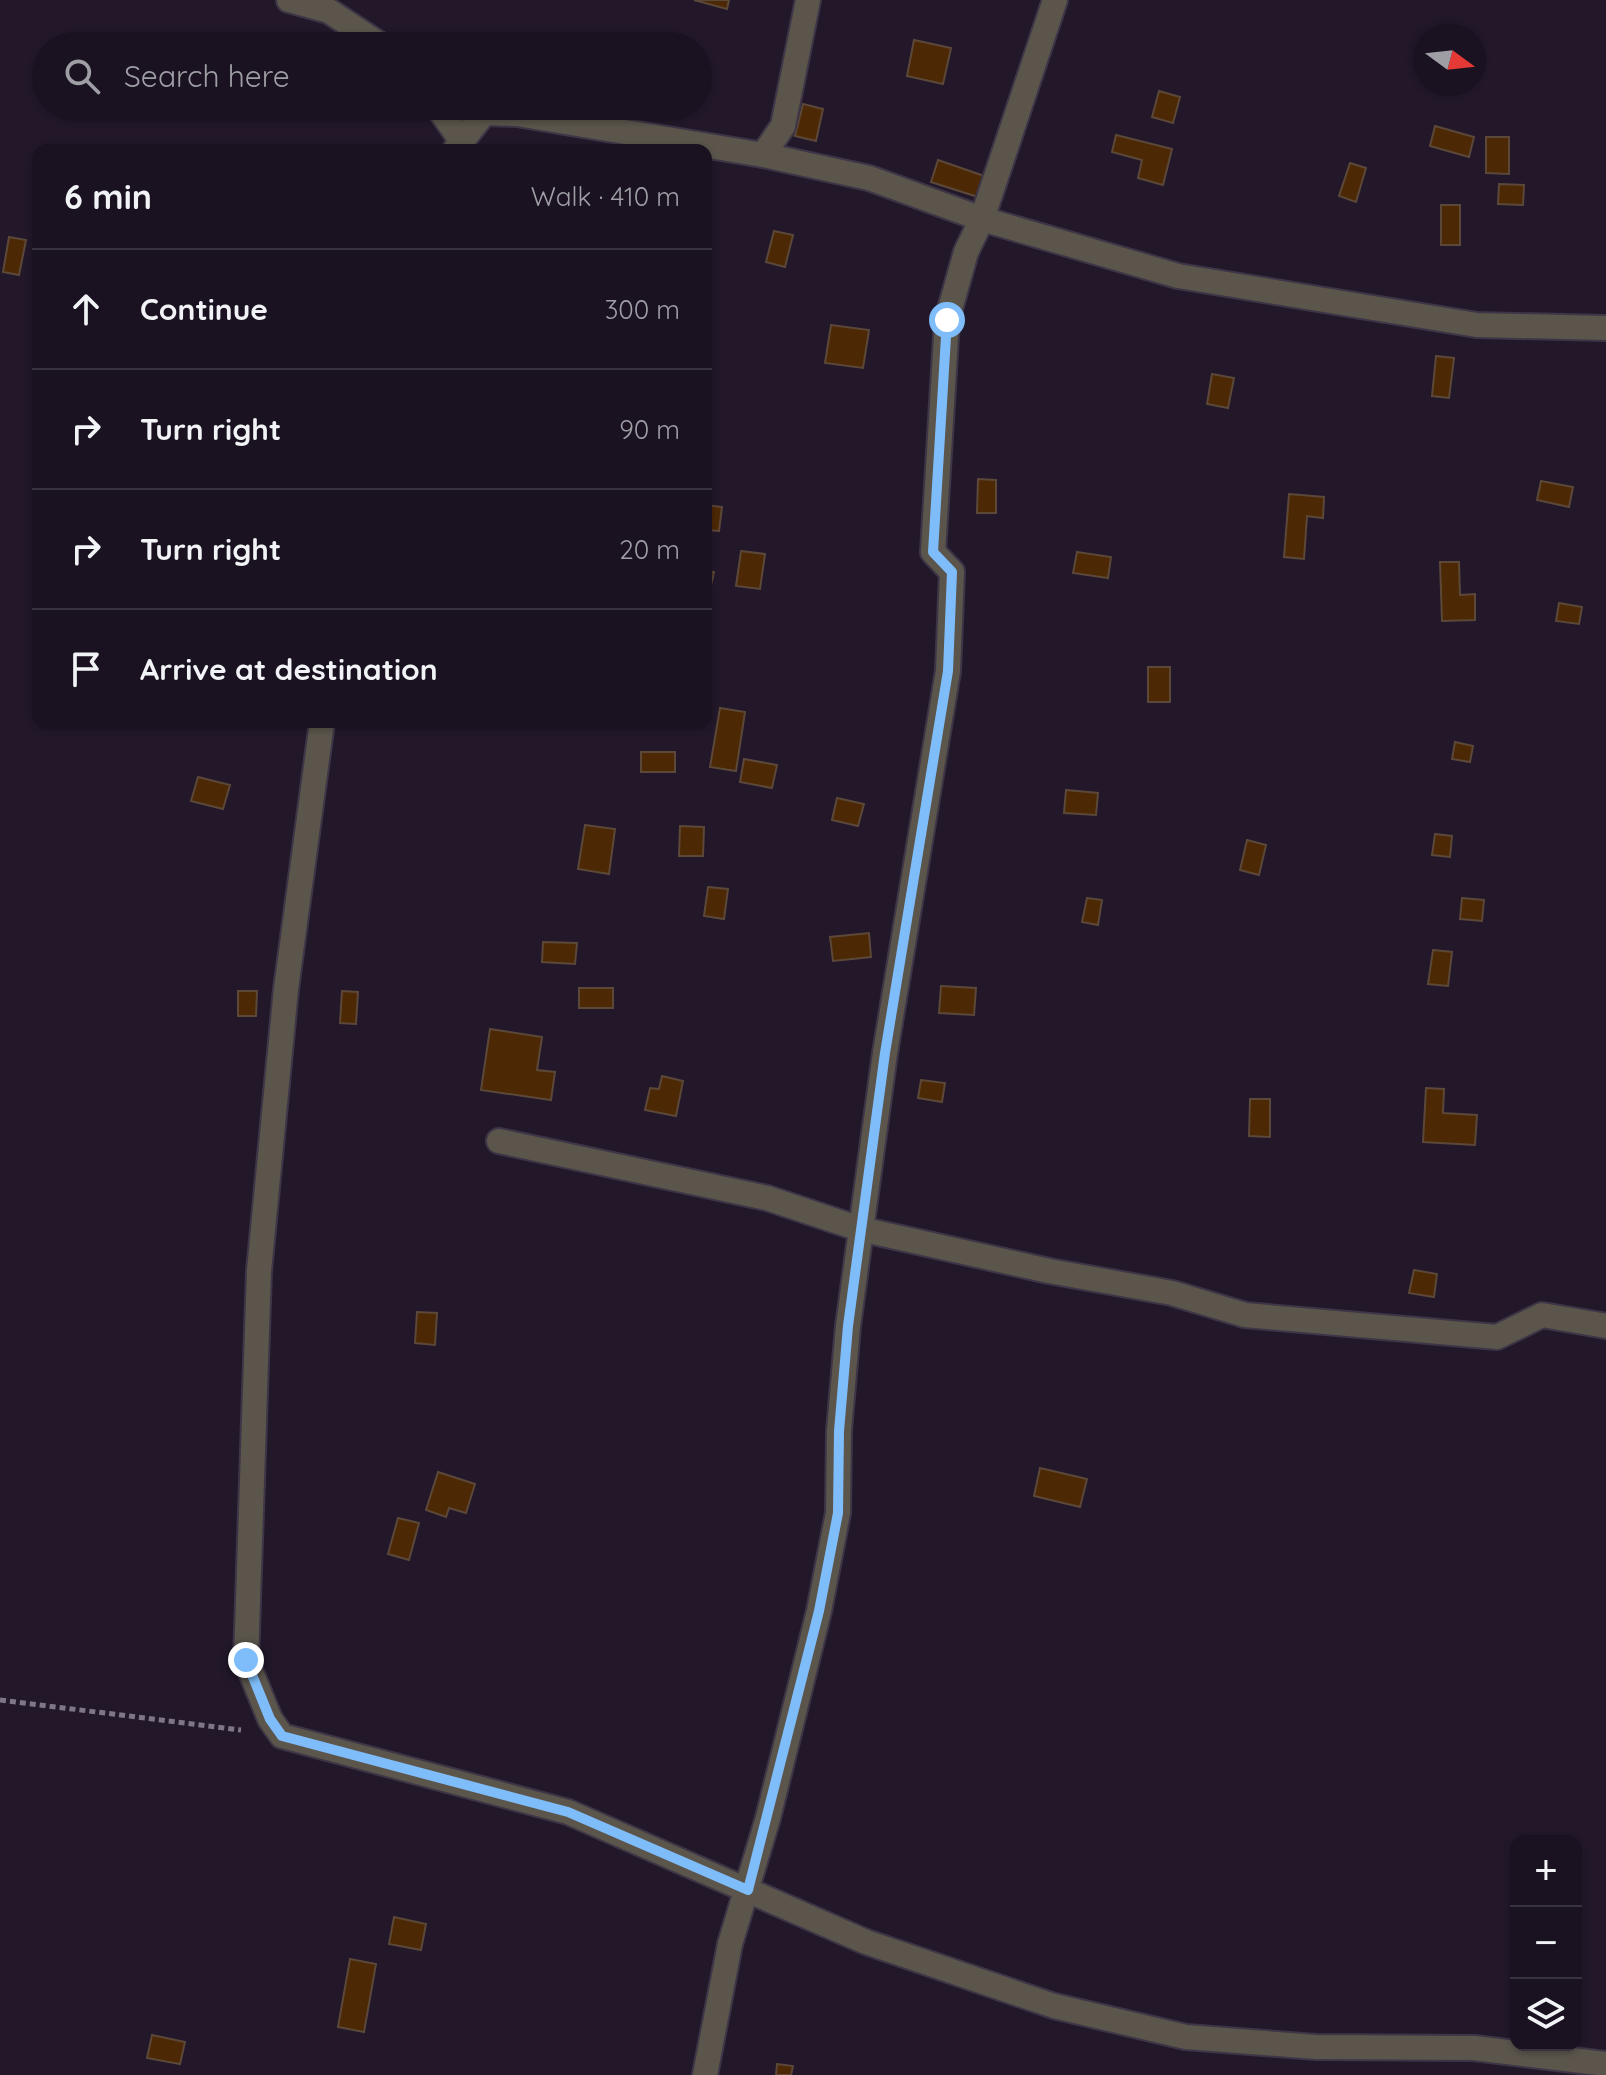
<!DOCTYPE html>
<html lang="en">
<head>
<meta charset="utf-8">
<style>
	body { margin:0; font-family:Quicksand,sans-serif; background:#27202d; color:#f1f3f6 }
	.controls { position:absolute; right:24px; bottom:24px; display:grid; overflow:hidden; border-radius:16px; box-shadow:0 2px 6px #0004 }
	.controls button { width:72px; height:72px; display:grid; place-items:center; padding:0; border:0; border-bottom:2px solid #38323e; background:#1a1220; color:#f1f3f6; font:40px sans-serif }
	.compass { position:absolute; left:1414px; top:24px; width:72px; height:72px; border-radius:50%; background:#1a1220; box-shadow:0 2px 6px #0004; rotate:105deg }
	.stop { position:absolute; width:24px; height:24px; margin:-18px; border:6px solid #7fbdfa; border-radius:50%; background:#fff }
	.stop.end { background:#7fbdfa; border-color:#fff; box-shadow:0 2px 8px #0008 }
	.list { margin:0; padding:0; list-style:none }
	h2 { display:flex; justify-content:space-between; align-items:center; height:104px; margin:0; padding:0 32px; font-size:34px }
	h2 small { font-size:26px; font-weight:400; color:#9f9ea5 }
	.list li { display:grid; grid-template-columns:52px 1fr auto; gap:24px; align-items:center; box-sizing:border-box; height:120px; padding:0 32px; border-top:2px solid #38323e }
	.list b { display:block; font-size:30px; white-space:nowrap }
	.list em { font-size:26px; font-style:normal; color:#9f9ea5 }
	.icon { flex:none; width:44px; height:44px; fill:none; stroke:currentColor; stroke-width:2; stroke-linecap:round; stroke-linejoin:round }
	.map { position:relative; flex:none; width:1606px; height:2075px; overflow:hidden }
	.search { position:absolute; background:#1a1220; box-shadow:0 2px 6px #0004; left:32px; top:32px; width:680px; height:88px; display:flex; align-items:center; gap:20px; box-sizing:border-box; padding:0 28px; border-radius:44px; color:#9f9ea5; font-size:30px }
	.panel { position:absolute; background:#1a1220; box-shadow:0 2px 6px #0004; left:32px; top:144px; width:680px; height:584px; border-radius:16px }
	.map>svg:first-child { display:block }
	.building { fill:#4d2804; stroke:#5b4839; stroke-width:2 }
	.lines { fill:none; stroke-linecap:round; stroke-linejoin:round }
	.minor-casing { stroke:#3e3546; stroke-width:28 }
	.path { stroke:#7f7786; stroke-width:5; stroke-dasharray:6 4; stroke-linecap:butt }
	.minor { stroke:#5b554c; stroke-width:24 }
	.route { stroke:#7fbdfa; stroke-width:10 }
</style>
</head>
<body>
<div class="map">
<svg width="1606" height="2075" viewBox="0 0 1606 2075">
	<rect width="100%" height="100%" fill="#22182a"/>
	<g class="building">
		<polygon points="694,0 729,0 727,9"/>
		<polygon points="914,40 951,48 943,84 907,76"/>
		<polygon points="1159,91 1180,97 1173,123 1152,117"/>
		<polygon points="803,104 823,109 816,141 795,136"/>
		<polygon points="1435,126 1474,137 1469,157 1430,146"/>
		<polygon points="1116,135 1172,149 1163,185 1138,178 1142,160 1112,152"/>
		<polygon points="1486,137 1509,137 1509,174 1486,173"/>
		<polygon points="938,160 987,177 981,198 931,182"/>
		<polygon points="1350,163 1366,168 1356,202 1339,196"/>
		<polygon points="1499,184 1524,185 1523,205 1498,204"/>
		<rect x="1441" y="205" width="19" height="40"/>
		<polygon points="774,231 793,235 785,267 766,262"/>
		<polygon points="9,237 26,240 19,275 3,272"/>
		<polygon points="831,325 869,330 863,368 825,363"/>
		<polygon points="1436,356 1454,358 1449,398 1432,396"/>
		<polygon points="1212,374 1234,378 1228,408 1207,404"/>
		<polygon points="978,479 996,480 996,513 977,513"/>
		<polygon points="1541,481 1573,487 1569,507 1537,500"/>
		<polygon points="1289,494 1324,497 1323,518 1307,516 1304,559 1284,557"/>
		<polygon points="706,505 722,507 719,531 706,530"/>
		<polygon points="741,551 765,554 760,589 736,586"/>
		<polygon points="1077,552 1111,557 1108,578 1073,573"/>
		<polygon points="1440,562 1459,562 1460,595 1475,594 1475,620 1442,621"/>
		<polygon points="706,571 714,572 709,594 706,594"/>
		<polygon points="1559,603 1582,607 1579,624 1556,621"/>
		<rect x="1148" y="667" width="22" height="35"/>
		<polygon points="720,708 745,712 736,771 710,767"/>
		<polygon points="1455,742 1473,746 1470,762 1452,759"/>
		<rect x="641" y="752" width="34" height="20"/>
		<polygon points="744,759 777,765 772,788 740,782"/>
		<polygon points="198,777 230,785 223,809 191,801"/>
		<polygon points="1066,790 1098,793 1096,815 1064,813"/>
		<polygon points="837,798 864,804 858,826 832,820"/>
		<polygon points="585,825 615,829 609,874 578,869"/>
		<polygon points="680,826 704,827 703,856 679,856"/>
		<polygon points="1435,834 1452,836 1450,857 1432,855"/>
		<polygon points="1247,840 1266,845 1259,875 1240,870"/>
		<polygon points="708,887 728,889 724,919 704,916"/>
		<polygon points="1087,898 1102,900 1098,925 1082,922"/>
		<polygon points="1462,898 1484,900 1482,921 1460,919"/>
		<polygon points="869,933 871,957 833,961 830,937"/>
		<polygon points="543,942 577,943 575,964 542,962"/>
		<polygon points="1433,950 1452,952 1448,986 1428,984"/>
		<polygon points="941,986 976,988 974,1015 939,1013"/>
		<rect x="579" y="988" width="34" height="20"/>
		<polygon points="238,991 257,991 256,1016 238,1016"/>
		<polygon points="342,991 358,992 356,1024 340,1023"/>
		<polygon points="490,1029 542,1037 537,1070 555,1072 551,1100 481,1090"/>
		<polygon points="662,1076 683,1081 676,1116 645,1110 650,1088 659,1089"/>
		<polygon points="921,1080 945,1083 942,1102 918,1098"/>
		<polygon points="1426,1088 1444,1089 1443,1113 1477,1115 1475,1145 1423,1142"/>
		<polygon points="1250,1099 1270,1099 1270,1137 1249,1136"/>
		<polygon points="1414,1270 1437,1274 1434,1297 1409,1293"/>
		<polygon points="417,1312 437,1313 435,1345 415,1343"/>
		<polygon points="1040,1468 1087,1479 1080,1507 1034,1496"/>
		<polygon points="438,1472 475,1484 466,1513 449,1508 446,1517 426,1510"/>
		<polygon points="398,1518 419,1523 409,1560 388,1554"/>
		<polygon points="394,1917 426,1924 421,1950 389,1944"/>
		<polygon points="350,1959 376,1964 364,2032 338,2027"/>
		<polygon points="152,2035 185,2042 180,2064 147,2058"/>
		<polygon points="777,2064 793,2066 791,2075 776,2075"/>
	</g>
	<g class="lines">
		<defs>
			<g id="minor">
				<polyline points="289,0 329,11 382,46"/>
				<polyline points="437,106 461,140"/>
				<polyline points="455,150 484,113 517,114 763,155 869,178 982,219 1178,276 1477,325 1606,328"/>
				<polyline points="763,155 783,126 808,0"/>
				<polyline points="322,722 286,989 259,1271 246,1660 270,1719 282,1736 568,1812 866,1942 1054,2006 1186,2037 1316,2047 1474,2048 1606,2064"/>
				<polyline points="499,1141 767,1198 860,1229 1049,1271 1172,1293 1245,1315 1497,1337 1542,1315 1606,1326"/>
				<polyline points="705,2075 730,1944 768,1818 819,1611 838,1513 839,1431 848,1326 885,1053 948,671 952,572 933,552 947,320 966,252 982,219 1055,0"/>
			</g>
		</defs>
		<use href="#minor" class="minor-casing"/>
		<polyline class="path" points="0,1700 241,1730"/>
		<use href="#minor" class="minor"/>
	</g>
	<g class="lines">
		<polyline class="route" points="246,1660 270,1719 282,1736 568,1812 748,1890 819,1611 838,1513 839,1431 848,1326 885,1053 948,671 952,572 933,552 947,320"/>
	</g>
</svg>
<div class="controls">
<button>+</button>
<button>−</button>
<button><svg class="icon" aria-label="layers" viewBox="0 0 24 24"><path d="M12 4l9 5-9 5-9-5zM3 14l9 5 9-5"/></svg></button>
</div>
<svg class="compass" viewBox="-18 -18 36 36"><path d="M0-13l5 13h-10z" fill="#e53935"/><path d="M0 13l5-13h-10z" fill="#9f9ea5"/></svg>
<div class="stop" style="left:947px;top:320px"></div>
<div class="stop end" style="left:246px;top:1660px"></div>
<div class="search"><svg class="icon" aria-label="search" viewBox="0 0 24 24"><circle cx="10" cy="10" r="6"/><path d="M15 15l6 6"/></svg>Search here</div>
<section class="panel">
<h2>6 min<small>Walk · 410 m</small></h2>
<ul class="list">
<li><svg class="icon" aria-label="ahead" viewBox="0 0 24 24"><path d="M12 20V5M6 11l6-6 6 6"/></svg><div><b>Continue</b></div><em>300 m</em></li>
<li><svg class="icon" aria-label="right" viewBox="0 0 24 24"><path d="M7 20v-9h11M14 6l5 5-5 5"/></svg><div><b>Turn right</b></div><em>90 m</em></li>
<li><svg class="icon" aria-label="right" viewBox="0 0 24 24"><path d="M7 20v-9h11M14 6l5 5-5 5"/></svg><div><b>Turn right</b></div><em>20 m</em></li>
<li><svg class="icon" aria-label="arrive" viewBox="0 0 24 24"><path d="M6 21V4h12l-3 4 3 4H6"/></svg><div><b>Arrive at destination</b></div></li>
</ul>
</section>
</div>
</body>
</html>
